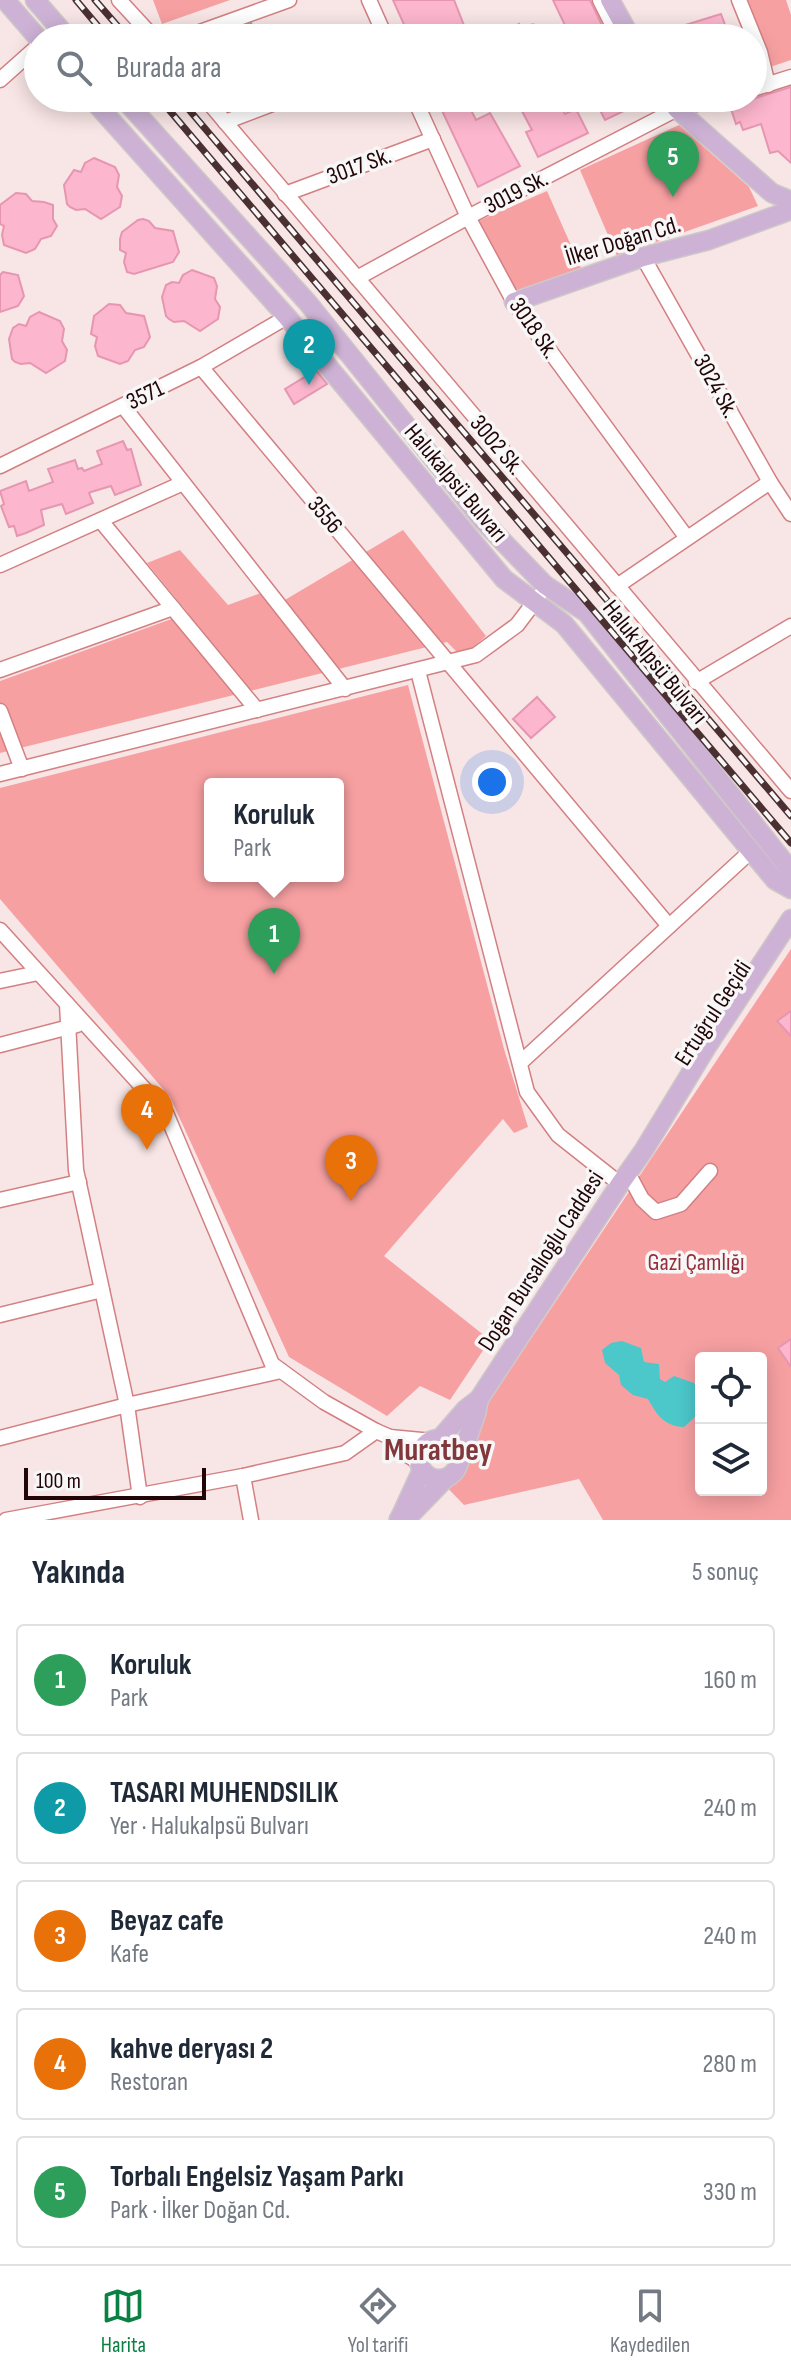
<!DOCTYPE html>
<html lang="tr">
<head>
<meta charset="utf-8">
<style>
	body { margin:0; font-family:"Sofia Sans Condensed",sans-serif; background:#f2f2f3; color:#1f2937 }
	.controls { position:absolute; right:24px; bottom:24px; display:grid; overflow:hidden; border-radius:8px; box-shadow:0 4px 20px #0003 }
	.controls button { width:72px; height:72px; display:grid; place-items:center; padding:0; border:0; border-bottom:2px solid #e0e1e3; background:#fff; color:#1f2937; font:40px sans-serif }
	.scale { position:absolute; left:24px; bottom:20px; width:182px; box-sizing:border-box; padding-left:8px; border:4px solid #220507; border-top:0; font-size:22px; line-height:28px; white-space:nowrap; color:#220507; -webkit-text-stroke:6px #f7f7f7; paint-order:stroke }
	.you { position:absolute; left:492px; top:782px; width:28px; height:28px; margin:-20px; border:6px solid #fff; border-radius:50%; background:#1a73e8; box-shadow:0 0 0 12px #1a73e833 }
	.badge { display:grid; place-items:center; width:52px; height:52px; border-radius:50%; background:#0b8043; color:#fff; font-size:26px; font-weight:700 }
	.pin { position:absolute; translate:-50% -66px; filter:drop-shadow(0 2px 4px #0008) }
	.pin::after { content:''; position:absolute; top:42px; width:28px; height:24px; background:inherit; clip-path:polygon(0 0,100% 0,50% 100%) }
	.popup { position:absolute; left:204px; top:778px; width:140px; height:104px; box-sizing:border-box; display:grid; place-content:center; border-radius:8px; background:#fff; filter:drop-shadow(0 2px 6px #0005); font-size:26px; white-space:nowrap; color:#747a83 }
	.popup b { font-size:30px; color:#1f2937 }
	.popup::after { content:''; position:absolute; left:50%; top:100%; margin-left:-16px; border:16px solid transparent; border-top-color:#fff }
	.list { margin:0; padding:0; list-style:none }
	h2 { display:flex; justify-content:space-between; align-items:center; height:104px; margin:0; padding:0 32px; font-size:34px }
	h2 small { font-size:26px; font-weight:400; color:#747a83 }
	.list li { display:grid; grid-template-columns:52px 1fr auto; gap:24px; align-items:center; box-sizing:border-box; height:112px; margin:0 16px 16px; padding:0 16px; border:2px solid #e0e1e3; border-radius:8px }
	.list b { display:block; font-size:30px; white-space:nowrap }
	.list p { margin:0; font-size:26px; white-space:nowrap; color:#747a83 }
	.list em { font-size:26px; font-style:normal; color:#747a83 }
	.icon { flex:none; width:44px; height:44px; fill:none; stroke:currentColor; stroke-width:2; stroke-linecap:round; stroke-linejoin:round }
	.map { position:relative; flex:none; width:791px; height:1520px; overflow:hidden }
	.search { position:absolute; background:#fff; box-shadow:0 4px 20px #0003; left:24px; right:24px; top:24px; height:88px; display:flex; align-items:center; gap:20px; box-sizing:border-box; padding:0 28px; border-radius:44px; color:#747a83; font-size:30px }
	.sheet { height:744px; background:#fff }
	nav { display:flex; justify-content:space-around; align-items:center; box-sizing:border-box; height:112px; border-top:2px solid #e0e1e3; background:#fff; font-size:22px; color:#747a83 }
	nav a { display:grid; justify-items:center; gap:4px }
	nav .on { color:#0b8043 }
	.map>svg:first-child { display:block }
	.green { fill:#f7a0a2; fill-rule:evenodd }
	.water { fill:#4cc8cb }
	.building { fill:#fcb6cd; stroke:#e796b2; stroke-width:2 }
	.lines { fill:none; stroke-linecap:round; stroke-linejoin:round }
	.minor-casing { stroke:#d38083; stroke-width:17 }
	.major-casing { stroke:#cec8c8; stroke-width:21 }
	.minor { stroke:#fff; stroke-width:14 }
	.major { stroke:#cdb2d5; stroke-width:18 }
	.rail-casing { stroke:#4b3032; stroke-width:7 }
	.rail { stroke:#f7f7f7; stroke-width:4; stroke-dasharray:12; stroke-linecap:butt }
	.labels { text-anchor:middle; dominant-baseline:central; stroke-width:7; stroke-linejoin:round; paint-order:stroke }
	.street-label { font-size:24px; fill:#220507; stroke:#f7f7f7 }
	.park-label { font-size:24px; fill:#952e3a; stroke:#f7f7f7 }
	.district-label { font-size:32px; font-weight:bold; fill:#81373c; stroke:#f7f7f7 }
</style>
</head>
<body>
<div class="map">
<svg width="791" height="1520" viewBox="0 0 791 1520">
	<rect width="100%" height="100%" fill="#f8e5e5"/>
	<g class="green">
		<polygon points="153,0 230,0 162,24"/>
		<polygon points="748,0 786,0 791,15 791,60 770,67"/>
		<polygon points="679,125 749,187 758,206 617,256 580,170"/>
		<polygon points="547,191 581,268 512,293 478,221"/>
		<polygon points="403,530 486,636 468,652 457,652 447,642 0,753 0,681 188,613 147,563 180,550 228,605 261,593 273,607"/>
		<path d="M 408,685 L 504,1049 L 528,1127 L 514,1133 L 503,1119 L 384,1256 L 490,1340 L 450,1400 L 420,1386 L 387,1416 L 289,1357 L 170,1097 L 0,899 L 0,788 ZM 210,784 L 338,784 L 338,876 L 210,876 Z"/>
		<path d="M 791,949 L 791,1520 L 603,1520 L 579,1479 L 464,1505 L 438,1478 ZM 701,1358 L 761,1358 L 761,1490 L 701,1490 Z"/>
	</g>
	<g class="water">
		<polygon points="251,19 257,38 231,38 227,26"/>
		<path d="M 622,1341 L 641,1348 L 644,1362 L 659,1364 L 660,1379 L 665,1382 L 674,1376 L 694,1383 L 701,1389 L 701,1415 L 696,1416 L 684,1427 C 664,1426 657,1415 648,1399 L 633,1395 L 621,1385 L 619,1375 L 605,1363 L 602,1350 L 611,1343 Z"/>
	</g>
	<g class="building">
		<polygon points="393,0 454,0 469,38 410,38"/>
		<polygon points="553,0 590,0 608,38 571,38"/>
		<polygon points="721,14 727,30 701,38 671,38 669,30"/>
		<polygon points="519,24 525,38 492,38"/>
		<polygon points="791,87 791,163 778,151 770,153 761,124 743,130 740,122 736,124 730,106"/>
		<polygon points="436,98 465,98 476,120 490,113 520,166 478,187"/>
		<polygon points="515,98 556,98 565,114 576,109 588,133 538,157 526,132 532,130"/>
		<polygon points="594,98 651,98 605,120"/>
		<polygon points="94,158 115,167 119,175 117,187 122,196 120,207 101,219 85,209 76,210 70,207 67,204 64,185 74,170 81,172 85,163"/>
		<polygon points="16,193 26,194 32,201 44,202 53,205 53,219 57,226 51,236 41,239 35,249 26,253 4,245 2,235 4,226 0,224 0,205"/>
		<polygon points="143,219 149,221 155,228 173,231 179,252 173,262 134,274 127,272 124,262 126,253 120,250 120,239 122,232 138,220"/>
		<polygon points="192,270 214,278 217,286 215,299 220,307 218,319 200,331 184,321 174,322 169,319 166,316 162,297 166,285 172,282 179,283 183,275"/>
		<polygon points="3,272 18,275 24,296 18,306 0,312 0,275"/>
		<polygon points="109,304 120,305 126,313 144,316 150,337 144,347 135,350 128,361 120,364 98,356 95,346 97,337 91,334 94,316"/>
		<polygon points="39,312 60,321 64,329 62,341 67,350 65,361 46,373 30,363 21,364 15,362 12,359 9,339 13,328 19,324 26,326 30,317"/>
		<polygon points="316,370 327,384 294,404 285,389"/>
		<polygon points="123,441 127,450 131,449 141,485 115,495 111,486 91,492 89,493 93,503 66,514 62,504 41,510 44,525 26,533 17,536 14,526 9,527 1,506 4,504 0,491 26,481 29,491 53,482 48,469 75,460 78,469 82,468 84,471 102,464 97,451"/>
		<polygon points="537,697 555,717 531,738 513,719"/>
		<polygon points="791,1011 791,1036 777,1021"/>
		<polygon points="791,1339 791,1367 778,1348"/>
	</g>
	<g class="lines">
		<defs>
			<g id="minor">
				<polyline points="119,0 154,38"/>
				<polyline points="369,0 386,38"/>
				<polyline points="600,0 619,38"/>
				<polyline points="739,0 760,52 768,85"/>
				<polyline points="533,32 536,38"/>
				<polyline points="183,38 289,0"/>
				<polyline points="0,80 38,46"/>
				<polyline points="753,89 791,77"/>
				<polyline points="205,98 791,791"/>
				<polyline points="414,98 468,217 514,302 687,538"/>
				<polyline points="568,98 570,98"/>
				<polyline points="225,122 288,98"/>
				<polyline points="285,194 433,139"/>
				<polyline points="643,257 770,482 791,514"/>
				<polyline points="357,278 468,217 677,109 719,98"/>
				<polyline points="201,367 669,926"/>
				<polyline points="123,406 345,689"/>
				<polyline points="0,466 201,367 287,317"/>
				<polyline points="101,521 257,710"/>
				<polyline points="0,565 183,483"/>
				<polyline points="617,586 770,482"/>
				<polyline points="0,670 173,608"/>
				<polyline points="418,671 527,1092 558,1135 620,1184"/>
				<polyline points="696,682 791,626"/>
				<polyline points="0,711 22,769"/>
				<polyline points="0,774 476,655 517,625 539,596"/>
				<polyline points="0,930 166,1113 272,1364 324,1402 376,1431 390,1437 432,1441"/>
				<polyline points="0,981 38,973"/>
				<polyline points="67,1004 76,1170 127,1405 140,1497"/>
				<polyline points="0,1045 77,1025"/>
				<polyline points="520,1063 751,851"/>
				<polyline points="628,1173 642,1199 656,1212 681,1204 710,1171"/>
				<polyline points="0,1200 79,1182"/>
				<polyline points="0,1315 102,1290"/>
				<polyline points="390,1437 395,1447 420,1463"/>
				<polyline points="0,1438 127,1405 281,1371"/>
				<polyline points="243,1476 251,1520"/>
				<polyline points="6,1520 243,1476 345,1453 376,1431"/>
			</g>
			<g id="major">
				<polyline points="5,0 38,38"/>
				<polyline points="35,0 68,38"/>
				<polyline points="610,0 631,38"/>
				<polyline points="91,98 287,317 504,579 564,624 751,851 775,880 791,889"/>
				<polyline points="123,98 308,303 484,522 545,585 587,613 791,871"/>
				<polyline points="669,98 677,109 772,193 791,201"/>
				<polyline points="514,302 643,257 709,240 791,210"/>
				<circle cx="439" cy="1459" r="20"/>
				<polyline points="439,1440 466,1409 479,1399 620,1184 644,1150 706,1048 791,919"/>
				<polyline points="459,1462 476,1414 479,1399"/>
				<polyline points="399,1519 412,1513 446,1478"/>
				<polyline points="399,1520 422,1470"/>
			</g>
		</defs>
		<use href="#minor" class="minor-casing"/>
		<use href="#major" class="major-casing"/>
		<use href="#minor" class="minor"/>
		<use href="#major" class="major"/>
		<defs>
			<g id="rail">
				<polyline points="76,0 108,38"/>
				<polyline points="95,0 128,38"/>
				<polyline points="159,98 791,843"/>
				<polyline points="179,98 791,816"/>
			</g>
		</defs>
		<use href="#rail" class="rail-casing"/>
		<use href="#rail" class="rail"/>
	</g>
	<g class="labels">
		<g class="street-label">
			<text transform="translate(359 166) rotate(-20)">3017 Sk.</text>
			<text transform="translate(516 192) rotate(-27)">3019 Sk.</text>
			<text transform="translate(623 241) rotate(-17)">İlker Doğan Cd.</text>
			<text transform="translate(534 328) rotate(55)">3018 Sk.</text>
			<text transform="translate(716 386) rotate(61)">3024 Sk.</text>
			<text transform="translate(145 395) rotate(-26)">3571</text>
			<text transform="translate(497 445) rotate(50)">3002 Sk.</text>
			<text transform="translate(456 483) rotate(50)">Halukalpsü Bulvarı</text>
			<text transform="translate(325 515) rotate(50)">3556</text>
			<text transform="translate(655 662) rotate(51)">Haluk Alpsü Bulvarı</text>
			<text transform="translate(713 1013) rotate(-57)">Ertuğrul Geçidi</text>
			<text transform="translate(541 1261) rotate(-57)">Doğan Bursalıoğlu Caddesi</text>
		</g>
		<g class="park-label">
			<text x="696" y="1262">Gazi Çamlığı</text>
		</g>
		<g class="district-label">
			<text x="438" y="1450">Muratbey</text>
		</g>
	</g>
</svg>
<div class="controls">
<button><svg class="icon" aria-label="locate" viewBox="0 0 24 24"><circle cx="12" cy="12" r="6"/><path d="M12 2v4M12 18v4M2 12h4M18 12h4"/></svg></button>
<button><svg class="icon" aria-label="layers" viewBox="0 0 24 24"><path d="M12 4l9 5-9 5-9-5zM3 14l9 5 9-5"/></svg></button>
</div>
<div class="scale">100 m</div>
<div class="you"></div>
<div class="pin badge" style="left:274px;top:974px;background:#2e9e5b">1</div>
<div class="popup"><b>Koruluk</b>Park</div>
<div class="pin badge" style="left:309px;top:385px;background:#0f9aa8">2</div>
<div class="pin badge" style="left:351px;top:1201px;background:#e8710a">3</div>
<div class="pin badge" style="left:147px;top:1150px;background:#e8710a">4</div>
<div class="pin badge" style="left:673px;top:197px;background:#2e9e5b">5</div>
<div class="search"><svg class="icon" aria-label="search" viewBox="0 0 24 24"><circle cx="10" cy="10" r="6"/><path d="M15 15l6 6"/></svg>Burada ara</div>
</div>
<section class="sheet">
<h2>Yakında<small>5 sonuç</small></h2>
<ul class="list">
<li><span class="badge" style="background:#2e9e5b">1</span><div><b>Koruluk</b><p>Park</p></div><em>160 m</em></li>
<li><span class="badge" style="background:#0f9aa8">2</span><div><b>TASARI MUHENDSILIK</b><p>Yer · Halukalpsü Bulvarı</p></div><em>240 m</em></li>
<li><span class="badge" style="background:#e8710a">3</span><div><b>Beyaz cafe</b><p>Kafe</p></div><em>240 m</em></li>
<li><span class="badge" style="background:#e8710a">4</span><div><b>kahve deryası 2</b><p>Restoran</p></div><em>280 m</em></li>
<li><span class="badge" style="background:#2e9e5b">5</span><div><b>Torbalı Engelsiz Yaşam Parkı</b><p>Park · İlker Doğan Cd.</p></div><em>330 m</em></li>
</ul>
</section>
<nav>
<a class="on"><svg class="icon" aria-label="map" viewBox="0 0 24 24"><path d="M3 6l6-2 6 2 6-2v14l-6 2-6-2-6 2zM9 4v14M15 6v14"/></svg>Harita</a>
<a><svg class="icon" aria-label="directions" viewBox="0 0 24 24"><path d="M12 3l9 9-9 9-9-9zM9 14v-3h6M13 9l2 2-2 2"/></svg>Yol tarifi</a>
<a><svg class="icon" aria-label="saved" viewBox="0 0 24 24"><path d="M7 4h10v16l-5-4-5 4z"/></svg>Kaydedilen</a>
</nav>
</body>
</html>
